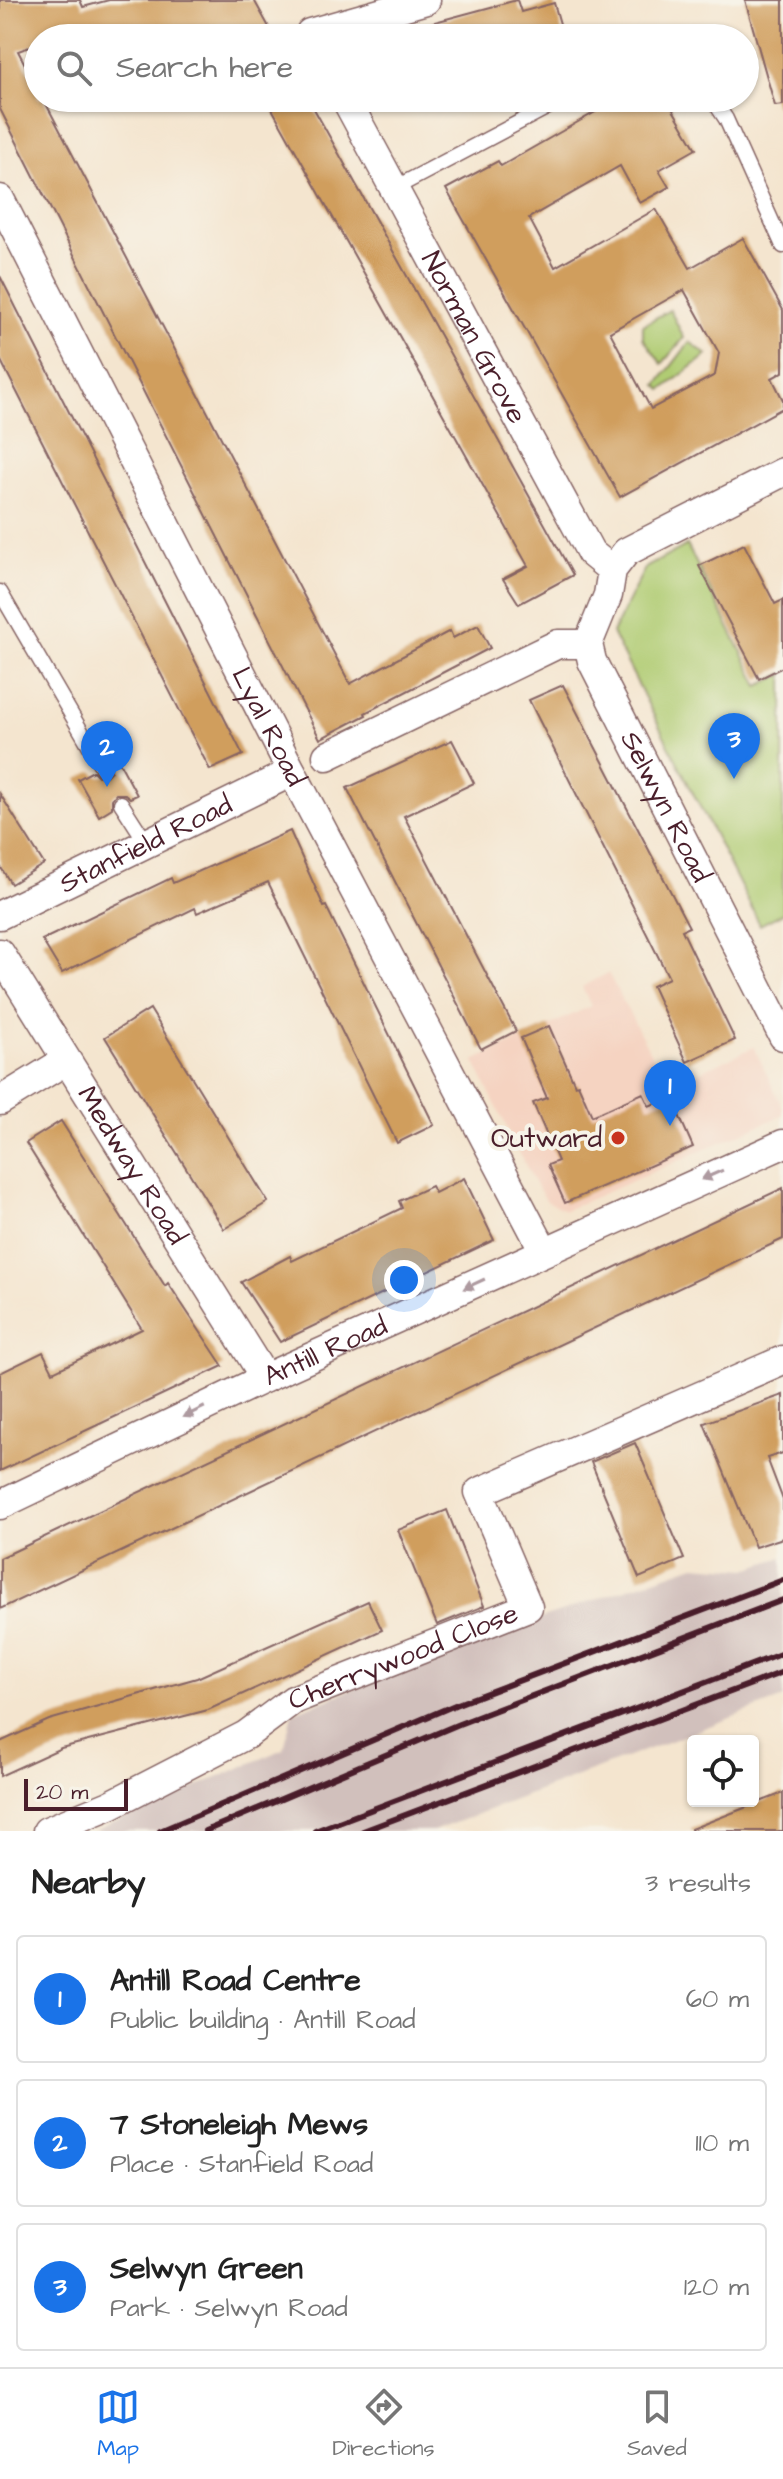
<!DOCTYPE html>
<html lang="en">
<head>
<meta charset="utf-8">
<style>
	body { margin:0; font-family:"Architects Daughter",sans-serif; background:#f2f2f2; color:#222 }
	.controls { position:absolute; right:24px; bottom:24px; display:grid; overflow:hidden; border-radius:8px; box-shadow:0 2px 6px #0004 }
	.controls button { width:72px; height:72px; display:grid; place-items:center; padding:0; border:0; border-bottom:2px solid #e0e0e0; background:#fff; color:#222; font:40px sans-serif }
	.scale { position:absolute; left:24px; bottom:20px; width:104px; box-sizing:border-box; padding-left:8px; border:4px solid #4a1f2b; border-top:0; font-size:22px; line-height:28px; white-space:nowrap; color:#4a1f2b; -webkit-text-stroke:6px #f7f3e8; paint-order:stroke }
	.you { position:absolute; left:404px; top:1280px; width:28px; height:28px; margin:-20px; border:6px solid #fff; border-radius:50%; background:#1a73e8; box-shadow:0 0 0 12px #1a73e833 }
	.badge { display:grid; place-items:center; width:52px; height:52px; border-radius:50%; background:#1a73e8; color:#fff; font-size:26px; font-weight:700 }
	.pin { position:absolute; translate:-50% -66px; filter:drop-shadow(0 2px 4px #0008) }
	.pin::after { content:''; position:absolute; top:42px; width:28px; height:24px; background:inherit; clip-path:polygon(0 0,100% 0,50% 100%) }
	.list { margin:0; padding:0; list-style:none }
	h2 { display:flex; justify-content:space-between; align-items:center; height:104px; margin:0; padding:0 32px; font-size:34px }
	h2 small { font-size:26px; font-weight:400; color:#767676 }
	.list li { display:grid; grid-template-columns:52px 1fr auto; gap:24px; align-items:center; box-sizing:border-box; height:128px; margin:0 16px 16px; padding:0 16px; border:2px solid #e0e0e0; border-radius:8px }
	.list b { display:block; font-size:30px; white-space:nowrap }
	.list p { margin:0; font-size:26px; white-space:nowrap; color:#767676 }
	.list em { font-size:26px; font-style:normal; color:#767676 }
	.icon { flex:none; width:44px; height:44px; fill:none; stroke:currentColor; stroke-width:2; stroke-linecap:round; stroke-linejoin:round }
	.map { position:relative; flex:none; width:783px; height:1831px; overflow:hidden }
	.search { position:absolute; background:#fff; box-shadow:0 2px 6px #0004; left:24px; right:24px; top:24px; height:88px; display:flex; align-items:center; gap:20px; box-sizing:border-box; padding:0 28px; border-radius:44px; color:#767676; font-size:30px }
	.sheet { height:536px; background:#fff }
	nav { display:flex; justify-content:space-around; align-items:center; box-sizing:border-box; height:112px; border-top:2px solid #e0e0e0; background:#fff; font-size:22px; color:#767676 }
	nav a { display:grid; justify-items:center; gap:4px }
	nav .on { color:#1a73e8 }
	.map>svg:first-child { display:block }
	.built { fill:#f5d3c1 }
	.industrial { fill:#d1c0bc }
	.green { fill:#b0cc73; stroke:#7d764f; stroke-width:2 }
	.building { fill:#d09e5d; fill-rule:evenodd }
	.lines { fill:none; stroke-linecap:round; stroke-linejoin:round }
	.lane-casing { stroke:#866464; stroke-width:17 }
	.street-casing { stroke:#866464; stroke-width:31 }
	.lane { stroke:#fff; stroke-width:14 }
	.street { stroke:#fff; stroke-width:28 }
	.rail { stroke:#4a1f2b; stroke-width:6 }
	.oneway { fill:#ae9aa0 }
	.poi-dot { fill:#c8321e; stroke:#f7f3e8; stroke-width:3 }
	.labels { text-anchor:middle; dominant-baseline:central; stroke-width:8; stroke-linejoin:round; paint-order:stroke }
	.street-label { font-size:28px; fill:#4a1f2b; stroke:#f7f3e8 }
	.poi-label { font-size:28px; fill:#4a1f2b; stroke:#f7f3e8; text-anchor:end }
</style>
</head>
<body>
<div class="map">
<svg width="783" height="1831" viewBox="0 0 783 1831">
	<rect width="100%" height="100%" fill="#f7f3e8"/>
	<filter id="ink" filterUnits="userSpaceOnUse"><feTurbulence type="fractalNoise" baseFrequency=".0125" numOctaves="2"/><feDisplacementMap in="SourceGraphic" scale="16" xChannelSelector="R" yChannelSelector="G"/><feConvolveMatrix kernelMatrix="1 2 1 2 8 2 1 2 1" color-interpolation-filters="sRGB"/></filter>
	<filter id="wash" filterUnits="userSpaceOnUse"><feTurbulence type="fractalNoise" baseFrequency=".006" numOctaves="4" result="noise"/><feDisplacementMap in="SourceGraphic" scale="32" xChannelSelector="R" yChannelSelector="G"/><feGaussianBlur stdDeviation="1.8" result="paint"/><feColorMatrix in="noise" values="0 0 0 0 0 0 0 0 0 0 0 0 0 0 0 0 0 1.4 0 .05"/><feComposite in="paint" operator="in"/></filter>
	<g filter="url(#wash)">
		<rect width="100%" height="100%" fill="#f4e5cf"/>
		<polygon class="built" points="608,973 668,1086 754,1047 783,1109 783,1115 565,1210 547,1201 535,1184 474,1061 591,1006 582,987"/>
		<polygon class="industrial" points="783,1557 783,1698 433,1831 94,1831 284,1749 292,1713 469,1644 695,1565 747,1569"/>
		<g class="green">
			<polygon points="670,310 684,338 662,364 643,338 643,325"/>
			<polygon points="690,342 707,355 662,390 657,385"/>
			<polygon points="687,545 759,686 783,674 783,913 760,925 612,633 645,568"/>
		</g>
		<g id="blocks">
			<g class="building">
				<polygon points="0,0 80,0 83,7 109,0 254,0 275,38 38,38 38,44 18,51 38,89 38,98 43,98 350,684 450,631 453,638 478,625 490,648 365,713 366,715 320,739 0,109"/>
				<polygon points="517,0 521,12 554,3 564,38 406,38 405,30"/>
				<polygon points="745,0 783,0 783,105 775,106"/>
				<polygon points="266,98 308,98 573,575 519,604 503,579 528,566"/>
				<path d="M 620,98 L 666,98 L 696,149 L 659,170 L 669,187 L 640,203 L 620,166 L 529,218 L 555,267 L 656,209 L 690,268 L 743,238 L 783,310 L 783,372 L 772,378 L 783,400 L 783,408 L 620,497 L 446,189 L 498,161 L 501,166 ZM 684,290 L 719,353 L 715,375 L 651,409 L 610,332 Z"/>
				<polygon points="0,276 243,755 210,770 0,359"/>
				<polygon points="744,544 775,604 783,600 783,667 759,679 699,566"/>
				<polygon points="563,685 689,927 682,930 735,1040 687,1062 652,986 669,978 529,700"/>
				<polygon points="452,740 474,783 404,816 516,1031 481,1049 347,788"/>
				<polygon points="117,758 137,795 130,798 125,794 116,794 112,799 112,808 99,816 78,779 93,771 98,776 106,776 111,771 110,762"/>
				<polygon points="0,794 44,864 11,884 0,866"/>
				<polygon points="290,831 324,907 326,906 434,1125 397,1143 268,882 197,913 195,908 62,973 42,940 171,878 173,883"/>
				<polygon points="150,1009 268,1202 224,1229 105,1037"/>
				<polygon points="549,1026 575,1085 578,1084 592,1116 643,1093 649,1106 671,1097 693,1147 565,1203 548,1165 558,1161 533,1103 547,1098 521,1038"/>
				<polygon points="61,1121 165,1286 168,1283 223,1366 0,1471 0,1373 43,1352 53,1372 142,1329 26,1143"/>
				<polygon points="464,1178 494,1240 280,1342 241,1282 290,1256 292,1261 402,1208 399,1201 431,1186 435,1193"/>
				<polygon points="783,1188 783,1239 0,1609 0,1558"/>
				<polygon points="783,1395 783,1453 767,1458 783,1500 783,1538 755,1547 704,1423"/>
				<polygon points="635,1443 684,1559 639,1578 591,1462"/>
				<polygon points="447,1510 484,1606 437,1625 398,1530"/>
				<polygon points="368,1601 382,1630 208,1710 61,1748 0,1776 0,1742 49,1720 197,1678"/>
				<polygon points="783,1793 783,1831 691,1831 691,1829"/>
			</g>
		</g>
	</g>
	<g filter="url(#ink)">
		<use href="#blocks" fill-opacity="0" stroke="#866464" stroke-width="2"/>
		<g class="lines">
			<defs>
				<g id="lane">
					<polyline points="712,98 726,119 783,246"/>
					<polyline points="393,189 565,98"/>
					<polyline points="0,592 102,767"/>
					<polyline points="121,803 146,842"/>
				</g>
				<g id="street">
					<polyline points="310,33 426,0"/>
					<path id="s1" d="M 345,98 L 591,553 L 612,570"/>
					<path id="s2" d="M 0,199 L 292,772 L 544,1251"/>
					<path id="s3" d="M 783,472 L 626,552 L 612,570 L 608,595 L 588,644 L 592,661 L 783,1036"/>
					<polyline points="327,756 558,644 588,644"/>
					<path id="s4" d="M 0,915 L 292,772"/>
					<path id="s5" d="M 0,953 L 265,1378"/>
					<polyline points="0,1101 65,1061"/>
					<path id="s6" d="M 0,1505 L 265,1378 L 783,1144"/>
					<path id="s7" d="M 47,1831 L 110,1805 L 246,1735 L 293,1700 L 528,1607 L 479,1492 L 783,1360"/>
				</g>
			</defs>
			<use href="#lane" class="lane-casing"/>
			<use href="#street" class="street-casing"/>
			<use href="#lane" class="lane"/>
			<use href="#street" class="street"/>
			<g class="rail">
				<polyline points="160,1831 455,1705 783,1580"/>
				<polyline points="205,1831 459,1724 783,1600"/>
				<polyline points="315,1831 783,1653"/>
				<polyline points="363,1831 783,1672"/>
			</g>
		</g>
		<defs><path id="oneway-solid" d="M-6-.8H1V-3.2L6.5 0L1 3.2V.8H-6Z" transform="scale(2)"/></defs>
		<g class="oneway">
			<use href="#oneway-solid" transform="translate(712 1175) rotate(156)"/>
			<use href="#oneway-solid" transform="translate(474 1284) rotate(155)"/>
			<use href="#oneway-solid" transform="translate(194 1412) rotate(154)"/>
		</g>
	</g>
	<circle class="poi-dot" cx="618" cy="1138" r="8"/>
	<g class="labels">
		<g class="street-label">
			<text stroke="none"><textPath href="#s1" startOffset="272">Norman Grove</textPath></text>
			<text stroke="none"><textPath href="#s2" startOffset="592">Lyal Road</textPath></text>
			<text stroke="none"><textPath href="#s3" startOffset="458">Selwyn Road</textPath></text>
			<text stroke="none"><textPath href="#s4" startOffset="162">Stanfield Road</textPath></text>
			<text stroke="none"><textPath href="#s5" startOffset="250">Medway Road</textPath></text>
			<text stroke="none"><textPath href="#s6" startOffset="360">Antill Road</textPath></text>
			<text stroke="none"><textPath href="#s7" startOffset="398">Cherrywood Close</textPath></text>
		</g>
		<g class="poi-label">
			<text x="602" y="1138">Outward</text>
		</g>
	</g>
</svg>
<div class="controls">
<button><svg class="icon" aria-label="locate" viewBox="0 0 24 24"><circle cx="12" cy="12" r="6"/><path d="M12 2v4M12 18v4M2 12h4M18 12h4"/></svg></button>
</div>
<div class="scale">20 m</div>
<div class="you"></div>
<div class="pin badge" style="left:670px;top:1126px">1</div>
<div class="pin badge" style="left:107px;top:787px">2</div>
<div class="pin badge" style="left:734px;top:779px">3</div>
<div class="search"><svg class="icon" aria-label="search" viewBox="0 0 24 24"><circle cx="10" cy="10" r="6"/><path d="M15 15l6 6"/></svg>Search here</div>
</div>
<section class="sheet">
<h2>Nearby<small>3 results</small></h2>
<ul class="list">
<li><span class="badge">1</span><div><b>Antill Road Centre</b><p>Public building · Antill Road</p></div><em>60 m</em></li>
<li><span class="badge">2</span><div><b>7 Stoneleigh Mews</b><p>Place · Stanfield Road</p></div><em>110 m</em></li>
<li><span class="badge">3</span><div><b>Selwyn Green</b><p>Park · Selwyn Road</p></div><em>120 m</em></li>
</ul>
</section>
<nav>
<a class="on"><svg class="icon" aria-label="map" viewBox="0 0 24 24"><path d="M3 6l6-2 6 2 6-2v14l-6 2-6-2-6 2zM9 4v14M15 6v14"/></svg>Map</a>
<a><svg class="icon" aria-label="directions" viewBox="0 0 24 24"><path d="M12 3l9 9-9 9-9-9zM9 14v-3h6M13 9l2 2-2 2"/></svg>Directions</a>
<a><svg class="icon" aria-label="saved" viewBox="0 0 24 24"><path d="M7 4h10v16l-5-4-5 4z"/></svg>Saved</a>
</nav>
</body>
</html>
